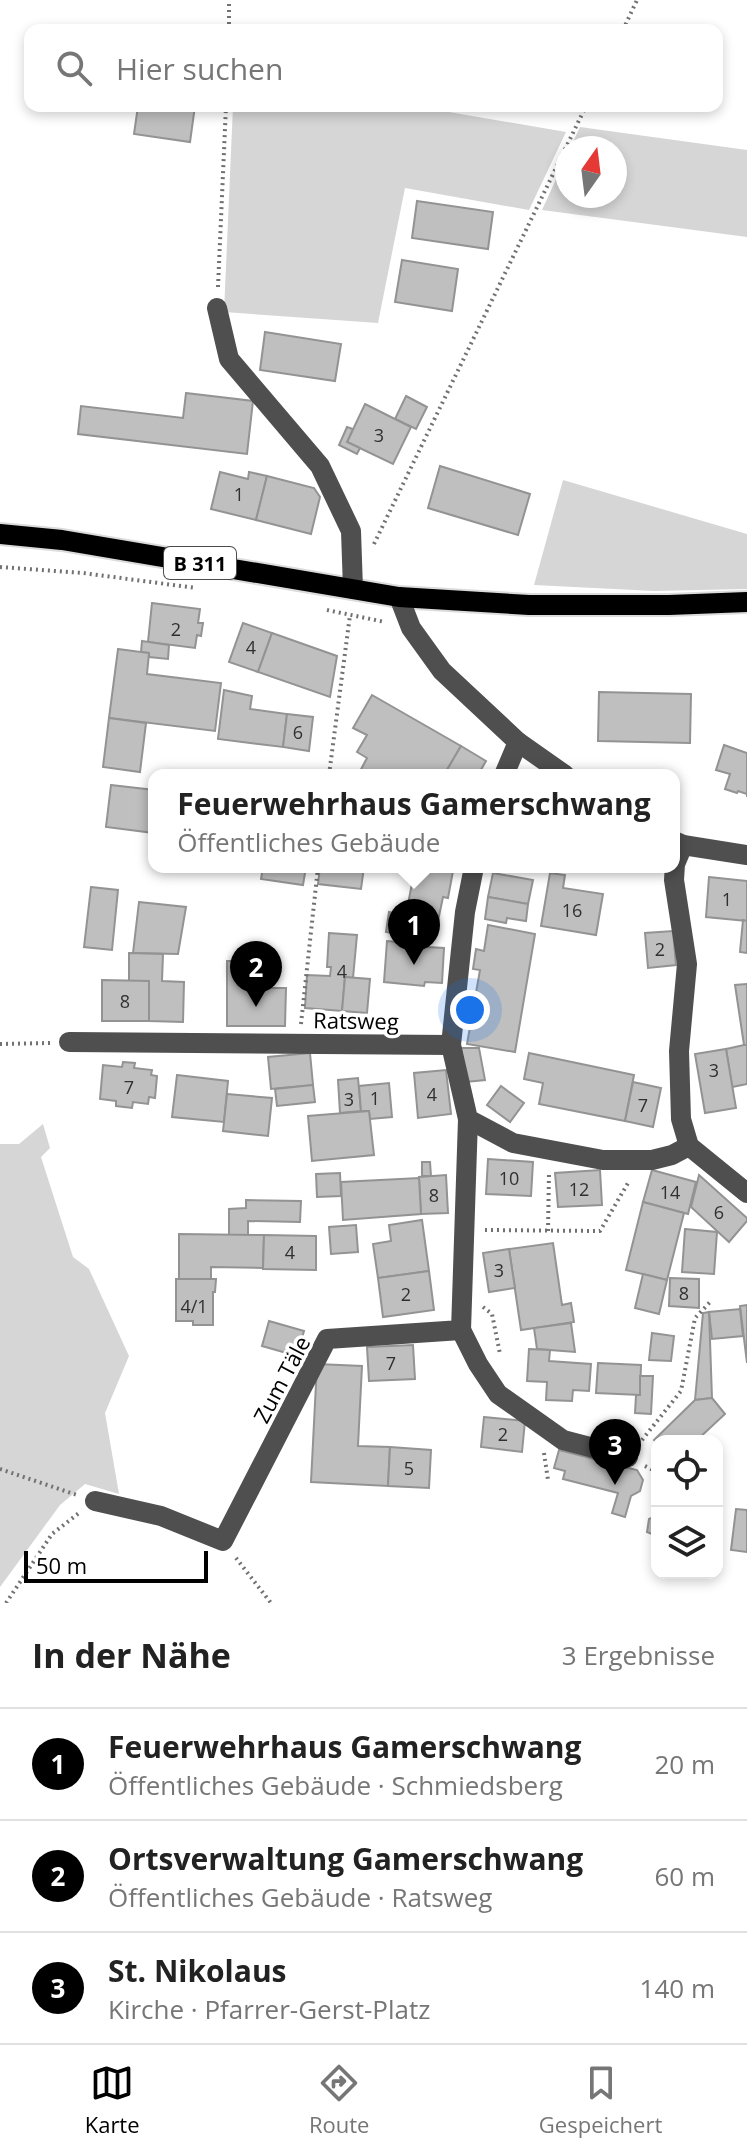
<!DOCTYPE html>
<html lang="de">
<head>
<meta charset="utf-8">
<style>
	body { margin:0; font-family:"Open Sans",sans-serif; background:#f6f6f6; color:#222 }
	.controls { position:absolute; right:24px; bottom:24px; display:grid; overflow:hidden; border-radius:16px; box-shadow:0 4px 12px #0003 }
	.controls button { width:72px; height:72px; display:grid; place-items:center; padding:0; border:0; border-bottom:2px solid #e0e0e0; background:#fff; color:#222; font:40px sans-serif }
	.compass { position:absolute; left:555px; top:136px; width:72px; height:72px; border-radius:50%; background:#fff; box-shadow:0 4px 12px #0003; rotate:14deg }
	.scale { position:absolute; left:24px; bottom:20px; width:184px; box-sizing:border-box; padding-left:8px; border:4px solid #000; border-top:0; font-size:22px; line-height:28px; white-space:nowrap; color:#000; -webkit-text-stroke:6px #fff; paint-order:stroke }
	.you { position:absolute; left:470px; top:1010px; width:28px; height:28px; margin:-20px; border:6px solid #fff; border-radius:50%; background:#1a73e8; box-shadow:0 0 0 12px #1a73e833 }
	.badge { display:grid; place-items:center; width:52px; height:52px; border-radius:50%; background:#000; color:#fff; font-size:26px; font-weight:700 }
	.pin { position:absolute; translate:-50% -66px; filter:drop-shadow(0 2px 4px #0008) }
	.pin::after { content:''; position:absolute; top:42px; width:28px; height:24px; background:inherit; clip-path:polygon(0 0,100% 0,50% 100%) }
	.popup { position:absolute; left:148px; top:769px; width:532px; height:104px; box-sizing:border-box; display:grid; place-content:center; border-radius:16px; background:#fff; filter:drop-shadow(0 2px 6px #0005); font-size:26px; white-space:nowrap; color:#767676 }
	.popup b { font-size:30px; color:#222 }
	.popup::after { content:''; position:absolute; left:50%; top:100%; margin-left:-16px; border:16px solid transparent; border-top-color:#fff }
	.list { margin:0; padding:0; list-style:none }
	h2 { display:flex; justify-content:space-between; align-items:center; height:104px; margin:0; padding:0 32px; font-size:34px }
	h2 small { font-size:26px; font-weight:400; color:#767676 }
	.list li { display:grid; grid-template-columns:52px 1fr auto; gap:24px; align-items:center; box-sizing:border-box; height:112px; padding:0 32px; border-top:2px solid #e0e0e0 }
	.list b { display:block; font-size:30px; white-space:nowrap }
	.list p { margin:0; font-size:26px; white-space:nowrap; color:#767676 }
	.list em { font-size:26px; font-style:normal; color:#767676 }
	.icon { flex:none; width:44px; height:44px; fill:none; stroke:currentColor; stroke-width:2; stroke-linecap:round; stroke-linejoin:round }
	.map { position:relative; flex:none; width:747px; height:1603px; overflow:hidden }
	.search { position:absolute; background:#fff; box-shadow:0 4px 12px #0003; left:24px; right:24px; top:24px; height:88px; display:flex; align-items:center; gap:20px; box-sizing:border-box; padding:0 28px; border-radius:16px; color:#767676; font-size:30px }
	.sheet { height:440px; background:#fff }
	nav { display:flex; justify-content:space-around; align-items:center; box-sizing:border-box; height:112px; border-top:2px solid #e0e0e0; background:#fff; font-size:22px; color:#767676 }
	nav a { display:grid; justify-items:center; gap:4px }
	nav .on { color:#000 }
	.map>svg:first-child { display:block }
	.green { fill:#d6d6d6 }
	.building { fill:#bfbfbf; stroke:#939393; stroke-width:2 }
	.lines { fill:none; stroke-linecap:round; stroke-linejoin:round }
	.major-casing { stroke:#dbdbdb; stroke-width:24 }
	.path { stroke:#717171; stroke-width:4; stroke-dasharray:2 4; stroke-linecap:butt }
	.minor { stroke:#4f4f4f; stroke-width:20 }
	.major { stroke:#000; stroke-width:20 }
	.labels { text-anchor:middle; dominant-baseline:central; stroke-width:7; stroke-linejoin:round; paint-order:stroke }
	.number-label { font-size:18px; fill:#303030 }
	.shield { fill:#fff; stroke:#4c4c4c; stroke-width:2 }
	.shield-label { font-size:20px; font-weight:bold; fill:#000 }
	.street-label { font-size:22px; fill:#000; stroke:#fff }
</style>
</head>
<body>
<div class="map">
<svg width="747" height="1603" viewBox="0 0 747 1603">
	<rect width="100%" height="100%" fill="#fff"/>
	<g class="green">
		<polygon points="233,106 414,106 566,132 529,210 405,188 378,323 224,312"/>
		<polygon points="580,127 747,150 747,237 542,210 567,155 567,196 615,196 615,148 570,148"/>
		<polygon points="563,480 747,534 747,589 654,591 534,585"/>
		<polygon points="43,1124 50,1148 41,1157 73,1257 89,1269 129,1356 105,1413 119,1494 85,1484 60,1505 0,1587 0,1144 19,1144"/>
	</g>
	<g class="building">
		<polygon points="138,106 195,106 190,142 134,134"/>
		<polygon points="417,201 493,212 488,249 412,238"/>
		<polygon points="402,260 458,269 452,311 395,302"/>
		<polygon points="265,332 341,344 335,381 260,370"/>
		<polygon points="186,393 253,401 247,454 78,434 81,406 183,418"/>
		<polygon points="406,396 427,407 416,429 395,419"/>
		<polygon points="365,404 411,427 393,464 347,442"/>
		<polygon points="347,427 353,429 347,442 360,448 357,454 339,445"/>
		<polygon points="440,466 530,494 518,535 428,508"/>
		<polygon points="220,472 248,479 249,472 267,476 256,520 211,509"/>
		<polygon points="267,476 314,488 320,497 311,534 256,520"/>
		<polygon points="152,603 200,609 198,623 203,623 201,636 197,635 195,648 148,642"/>
		<polygon points="243,623 272,633 258,672 229,662"/>
		<polygon points="272,633 337,656 330,697 258,672"/>
		<polygon points="142,641 169,645 168,659 149,657 149,653 141,652"/>
		<polygon points="118,649 149,653 147,674 221,683 215,731 109,718"/>
		<polygon points="224,690 252,696 250,709 287,714 283,747 218,739"/>
		<polygon points="599,692 691,694 690,743 598,741"/>
		<polygon points="372,695 461,746 444,775 434,775 429,772 427,775 358,775 367,758 357,752 367,735 353,728"/>
		<polygon points="287,714 313,717 309,751 283,747"/>
		<polygon points="109,718 146,723 140,772 103,767"/>
		<polygon points="724,745 747,753 747,797 747,794 738,791 737,793 725,789 730,774 716,770"/>
		<polygon points="461,746 486,761 478,775 444,775"/>
		<polygon points="111,785 154,790 154,833 106,827"/>
		<polygon points="263,867 306,867 303,885 261,879"/>
		<polygon points="320,867 364,867 361,889 318,884"/>
		<polygon points="415,867 434,867 453,871 448,898 443,897 438,921 406,915"/>
		<polygon points="493,873 533,880 528,904 488,897"/>
		<polygon points="550,873 565,875 563,888 603,894 596,935 541,926"/>
		<polygon points="709,877 747,881 747,921 706,917"/>
		<polygon points="91,887 118,890 112,950 84,947"/>
		<polygon points="488,897 528,904 526,921 507,918 506,923 485,919"/>
		<polygon points="139,902 186,907 178,954 133,953"/>
		<polygon points="389,912 436,921 432,940 386,932"/>
		<polygon points="743,920 747,921 747,953 740,952"/>
		<polygon points="488,925 535,934 515,1052 467,1044 480,970 473,969 476,949 484,951"/>
		<polygon points="673,931 676,965 648,968 645,933"/>
		<polygon points="329,933 357,935 353,978 345,977 342,1011 305,1008 307,975 330,976 331,967 327,967"/>
		<polygon points="387,941 429,945 428,947 444,948 442,983 425,982 424,986 384,982"/>
		<polygon points="129,953 163,954 162,981 184,982 183,1022 149,1021 149,981 129,981"/>
		<polygon points="227,961 250,961 250,972 272,972 272,988 286,988 285,1026 227,1026"/>
		<polygon points="345,977 370,979 367,1013 342,1011"/>
		<polygon points="102,980 149,981 149,1021 102,1021"/>
		<polygon points="747,984 747,1045 744,1045 735,985"/>
		<polygon points="744,1045 747,1045 747,1084 732,1087 726,1049"/>
		<polygon points="461,1048 479,1048 485,1080 466,1082"/>
		<polygon points="726,1049 736,1108 705,1113 695,1054"/>
		<polygon points="310,1053 313,1085 271,1089 268,1057"/>
		<polygon points="529,1053 634,1075 625,1121 539,1104 543,1083 524,1079"/>
		<polygon points="123,1062 135,1063 134,1068 152,1070 151,1075 157,1076 155,1098 149,1097 148,1104 133,1102 132,1108 116,1106 116,1101 100,1099 103,1065 122,1067"/>
		<polygon points="446,1070 451,1114 418,1118 414,1073"/>
		<polygon points="177,1075 228,1081 224,1122 172,1117"/>
		<polygon points="358,1078 361,1111 340,1113 338,1080"/>
		<polygon points="633,1082 661,1088 653,1127 625,1121"/>
		<polygon points="389,1083 392,1117 370,1119 369,1111 361,1111 359,1086"/>
		<polygon points="313,1085 315,1102 277,1106 275,1089"/>
		<polygon points="501,1086 524,1103 510,1122 487,1105"/>
		<polygon points="227,1094 272,1098 268,1136 223,1131"/>
		<polygon points="369,1111 374,1155 312,1161 308,1116"/>
		<polygon points="488,1159 533,1162 531,1196 486,1194"/>
		<polygon points="422,1162 430,1162 431,1176 422,1176"/>
		<polygon points="600,1170 602,1205 558,1207 555,1173"/>
		<polygon points="652,1170 696,1182 688,1214 643,1202"/>
		<polygon points="340,1173 341,1196 317,1197 316,1174"/>
		<polygon points="446,1175 448,1213 421,1214 419,1177"/>
		<polygon points="699,1175 747,1218 747,1221 729,1242 691,1207"/>
		<polygon points="419,1178 421,1214 343,1220 341,1182"/>
		<polygon points="246,1200 301,1201 300,1222 248,1221 248,1235 229,1235 229,1209 246,1208"/>
		<polygon points="643,1202 684,1213 667,1280 626,1270"/>
		<polygon points="422,1220 429,1271 378,1278 373,1244 391,1241 389,1225"/>
		<polygon points="356,1225 358,1252 331,1254 329,1227"/>
		<polygon points="685,1229 717,1232 714,1274 682,1272"/>
		<polygon points="179,1234 264,1235 263,1268 211,1267 211,1280 179,1279"/>
		<polygon points="264,1235 316,1236 316,1270 263,1269"/>
		<polygon points="553,1243 562,1305 571,1303 574,1322 521,1330 509,1249"/>
		<polygon points="509,1249 515,1288 489,1292 483,1253"/>
		<polygon points="429,1271 434,1310 383,1317 378,1278"/>
		<polygon points="643,1274 667,1280 659,1314 635,1308"/>
		<polygon points="670,1278 699,1279 699,1308 669,1306"/>
		<polygon points="176,1279 216,1279 215,1292 213,1292 213,1325 193,1325 193,1321 176,1321"/>
		<polygon points="747,1305 747,1363 740,1306"/>
		<polygon points="740,1309 743,1336 712,1339 709,1312"/>
		<polygon points="709,1312 712,1398 695,1400 703,1313"/>
		<polygon points="269,1321 304,1331 297,1356 262,1346"/>
		<polygon points="571,1323 575,1352 537,1349 534,1328"/>
		<polygon points="652,1333 674,1336 671,1361 649,1360"/>
		<polygon points="413,1345 415,1379 369,1381 367,1347"/>
		<polygon points="529,1349 550,1350 549,1361 591,1364 589,1391 573,1390 572,1401 546,1400 547,1382 527,1381"/>
		<polygon points="598,1363 641,1365 640,1395 596,1393"/>
		<polygon points="317,1364 362,1366 358,1446 390,1447 388,1486 311,1482"/>
		<polygon points="640,1376 653,1376 651,1414 635,1413 636,1395 640,1395"/>
		<polygon points="712,1398 725,1414 696,1441 657,1441 657,1443 654,1440 695,1400"/>
		<polygon points="484,1417 525,1421 522,1452 481,1447"/>
		<polygon points="390,1447 431,1450 429,1488 388,1486"/>
		<polygon points="559,1450 637,1470 643,1480 640,1491 631,1496 625,1517 612,1513 618,1493 563,1479 565,1471 554,1468"/>
		<polygon points="656,1497 657,1497 657,1536 647,1532 649,1519 654,1517"/>
		<polygon points="736,1509 747,1510 747,1552 731,1550"/>
	</g>
	<g class="lines">
		<defs>
			<polyline id="major" points="0,534 62,540 399,597 529,605 669,605 747,602"/>
		</defs>
		<use href="#major" class="major-casing"/>
		<g class="path">
			<polyline points="229,30 229,0"/>
			<polyline points="623,30 637,0"/>
			<polyline points="218,287 226,106"/>
			<polyline points="374,544 586,106"/>
			<polyline points="0,567 83,573 196,588"/>
			<polyline points="327,610 385,622"/>
			<polyline points="329,775 350,615"/>
			<polyline points="301,1024 318,867"/>
			<polyline points="0,1044 50,1043"/>
			<polyline points="485,1230 600,1231 628,1183"/>
			<polyline points="548,1231 549,1172"/>
			<polyline points="483,1307 492,1314 500,1354"/>
			<polyline points="642,1440 681,1391 695,1318 712,1300"/>
			<polyline points="544,1453 548,1480"/>
			<polyline points="645,1466 657,1472"/>
			<polyline points="0,1469 77,1495"/>
			<polyline points="236,1558 271,1603"/>
			<polyline points="6,1603 52,1534 79,1513"/>
		</g>
		<g class="minor">
			<polyline points="217,308 229,359 320,466 351,531 353,589"/>
			<polyline points="399,597 411,628 442,671 518,742 565,775"/>
			<polyline points="504,775 518,742"/>
			<polyline points="674,841 683,845 747,855"/>
			<polyline points="683,845 675,864 674,880 687,964 679,1051 681,1119 689,1146 747,1193"/>
			<polyline points="474,867 465,912 451,1045 468,1119 513,1143 603,1160 652,1160 672,1155 689,1146"/>
			<polyline points="69,1042 451,1045"/>
			<polyline points="461,1330 478,1364 498,1394 563,1440 628,1457"/>
			<polyline points="95,1501 161,1516 223,1541 327,1339 461,1330 468,1119"/>
		</g>
		<use href="#major" class="major"/>
	</g>
	<g class="labels">
		<g class="number-label">
			<text x="379" y="435">3</text>
			<text x="239" y="494">1</text>
			<text x="176" y="629">2</text>
			<text x="251" y="647">4</text>
			<text x="298" y="732">6</text>
			<text x="727" y="899">1</text>
			<text x="572" y="910">16</text>
			<text x="660" y="949">2</text>
			<text x="342" y="971">4</text>
			<text x="125" y="1001">8</text>
			<text x="714" y="1070">3</text>
			<text x="129" y="1087">7</text>
			<text x="432" y="1094">4</text>
			<text x="375" y="1098">1</text>
			<text x="349" y="1099">3</text>
			<text x="643" y="1105">7</text>
			<text x="509" y="1178">10</text>
			<text x="579" y="1189">12</text>
			<text x="670" y="1192">14</text>
			<text x="434" y="1195">8</text>
			<text x="719" y="1212">6</text>
			<text x="290" y="1252">4</text>
			<text x="499" y="1270">3</text>
			<text x="684" y="1293">8</text>
			<text x="406" y="1294">2</text>
			<text x="194" y="1306">4/1</text>
			<text x="391" y="1363">7</text>
			<text x="503" y="1434">2</text>
			<text x="409" y="1468">5</text>
		</g>
		<rect class="shield" x="164" y="547" width="72" height="32" rx="6"/>
		<g class="shield-label">
			<text x="200" y="563">B 311</text>
		</g>
		<g class="street-label">
			<text transform="translate(356 1020) rotate(1)">Ratsweg</text>
			<text transform="translate(281 1379) rotate(-62)">Zum Täle</text>
		</g>
	</g>
</svg>
<div class="controls">
<button><svg class="icon" aria-label="locate" viewBox="0 0 24 24"><circle cx="12" cy="12" r="6"/><path d="M12 2v4M12 18v4M2 12h4M18 12h4"/></svg></button>
<button><svg class="icon" aria-label="layers" viewBox="0 0 24 24"><path d="M12 4l9 5-9 5-9-5zM3 14l9 5 9-5"/></svg></button>
</div>
<svg class="compass" viewBox="-18 -18 36 36"><path d="M0-13l5 13h-10z" fill="#e53935"/><path d="M0 13l5-13h-10z" fill="#767676"/></svg>
<div class="scale">50 m</div>
<div class="you"></div>
<div class="pin badge" style="left:414px;top:965px">1</div>
<div class="popup"><b>Feuerwehrhaus Gamerschwang</b>Öffentliches Gebäude</div>
<div class="pin badge" style="left:256px;top:1007px">2</div>
<div class="pin badge" style="left:615px;top:1485px">3</div>
<div class="search"><svg class="icon" aria-label="search" viewBox="0 0 24 24"><circle cx="10" cy="10" r="6"/><path d="M15 15l6 6"/></svg>Hier suchen</div>
</div>
<section class="sheet">
<h2>In der Nähe<small>3 Ergebnisse</small></h2>
<ul class="list">
<li><span class="badge">1</span><div><b>Feuerwehrhaus Gamerschwang</b><p>Öffentliches Gebäude · Schmiedsberg</p></div><em>20 m</em></li>
<li><span class="badge">2</span><div><b>Ortsverwaltung Gamerschwang</b><p>Öffentliches Gebäude · Ratsweg</p></div><em>60 m</em></li>
<li><span class="badge">3</span><div><b>St. Nikolaus</b><p>Kirche · Pfarrer-Gerst-Platz</p></div><em>140 m</em></li>
</ul>
</section>
<nav>
<a class="on"><svg class="icon" aria-label="map" viewBox="0 0 24 24"><path d="M3 6l6-2 6 2 6-2v14l-6 2-6-2-6 2zM9 4v14M15 6v14"/></svg>Karte</a>
<a><svg class="icon" aria-label="directions" viewBox="0 0 24 24"><path d="M12 3l9 9-9 9-9-9zM9 14v-3h6M13 9l2 2-2 2"/></svg>Route</a>
<a><svg class="icon" aria-label="saved" viewBox="0 0 24 24"><path d="M7 4h10v16l-5-4-5 4z"/></svg>Gespeichert</a>
</nav>
</body>
</html>
